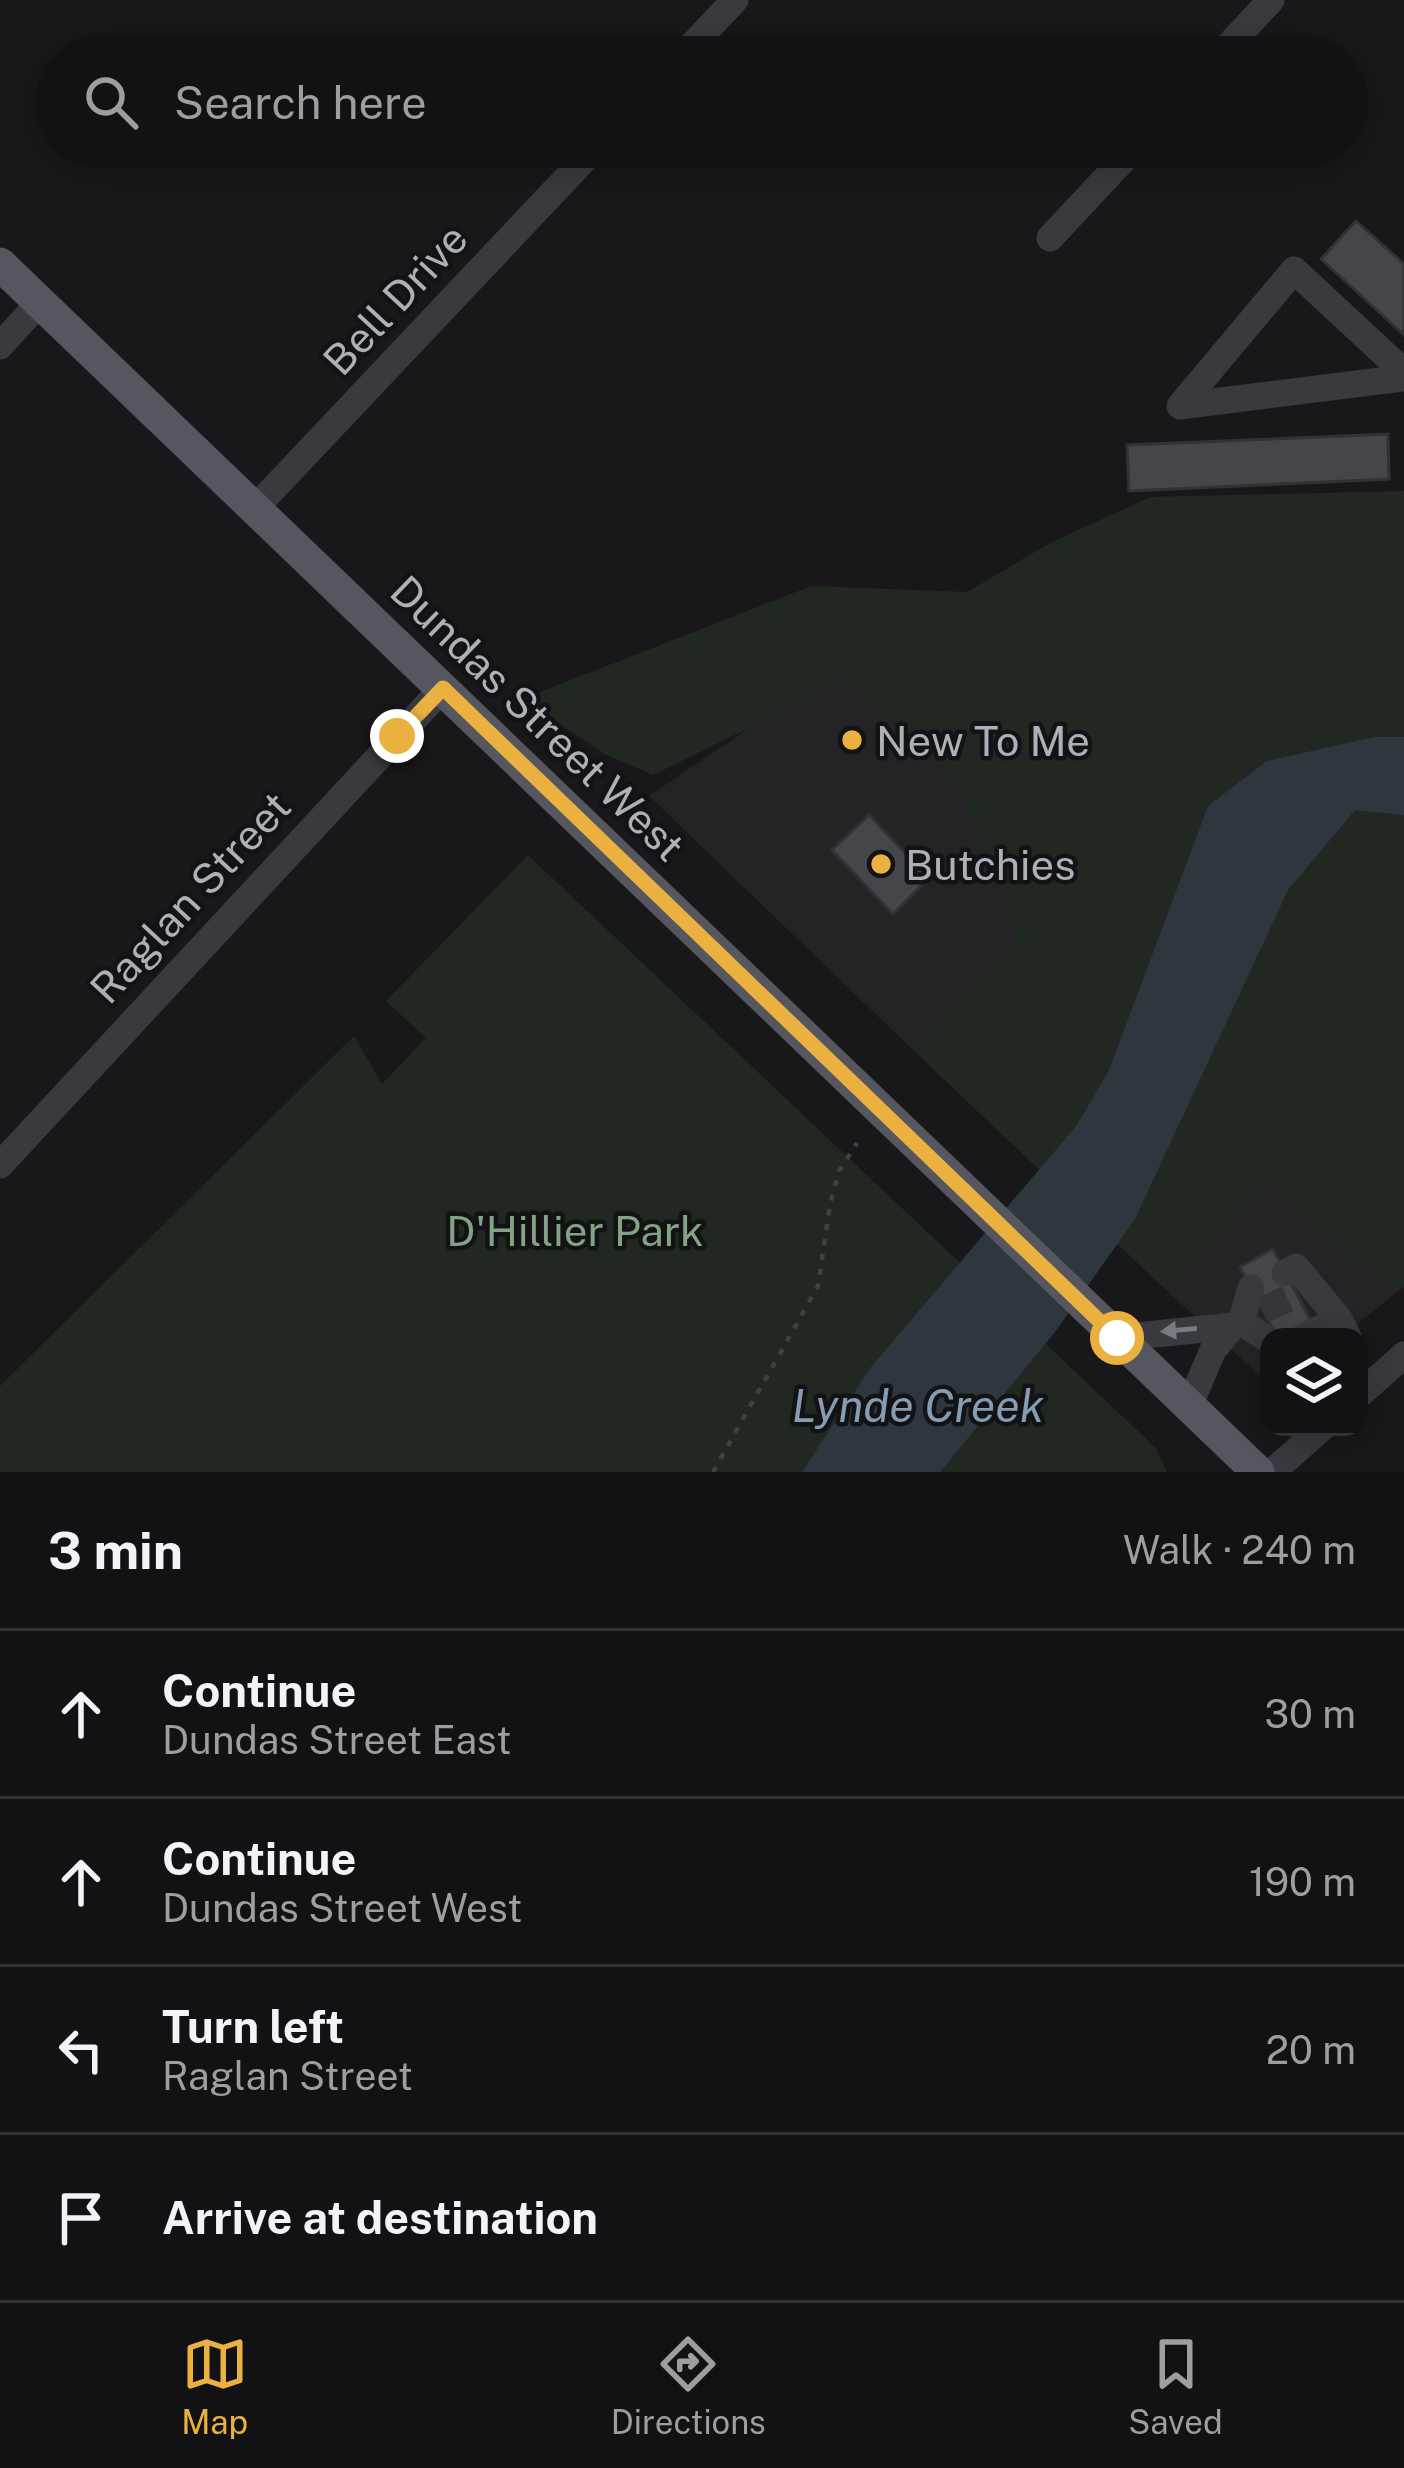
<!DOCTYPE html>
<html lang="en">
<head>
<meta charset="utf-8">
<style>
	body { margin:0; font-family:"Public Sans",sans-serif; background:#1b1b1d; color:#f1f3f6 }
	.controls { position:absolute; right:36px; bottom:36px; display:grid; overflow:hidden; border-radius:24px; box-shadow:0 6px 30px #0003 }
	.controls button { width:108px; height:108px; display:grid; place-items:center; padding:0; border:0; border-bottom:3px solid #313234; background:#121214; color:#f1f3f6; font:60px sans-serif }
	.stop { position:absolute; width:36px; height:36px; margin:-27px; border:9px solid #ebb140; border-radius:50%; background:#fff }
	.stop.end { background:#ebb140; border-color:#fff; box-shadow:0 3px 12px #0008 }
	.list { margin:0; padding:0; list-style:none }
	h2 { display:flex; justify-content:space-between; align-items:center; height:156px; margin:0; padding:0 48px; font-size:51px }
	h2 small { font-size:39px; font-weight:400; color:#9c9ea0 }
	.list li { display:grid; grid-template-columns:78px 1fr auto; gap:36px; align-items:center; box-sizing:border-box; height:168px; padding:0 48px; border-top:3px solid #313234 }
	.list b { display:block; font-size:45px; white-space:nowrap }
	.list p { margin:0; font-size:39px; white-space:nowrap; color:#9c9ea0 }
	.list em { font-size:39px; font-style:normal; color:#9c9ea0 }
	.icon { flex:none; width:66px; height:66px; fill:none; stroke:currentColor; stroke-width:2; stroke-linecap:round; stroke-linejoin:round }
	.map { position:relative; flex:none; width:1404px; height:1472px; overflow:hidden }
	.search { position:absolute; background:#121214; box-shadow:0 6px 30px #0003; left:36px; right:36px; top:36px; height:132px; display:flex; align-items:center; gap:30px; box-sizing:border-box; padding:0 42px; border-radius:66px; color:#9c9ea0; font-size:45px }
	.sheet { height:828px; background:#121214 }
	nav { display:flex; justify-content:space-around; align-items:center; box-sizing:border-box; height:168px; border-top:3px solid #313234; background:#121214; font-size:33px; color:#9c9ea0 }
	nav a { display:grid; justify-items:center; gap:6px }
	nav .on { color:#ebb140 }
	.map>svg:first-child { display:block }
	.built { fill:#242427 }
	.green { fill:#202821 }
	.water { fill:#2f373e }
	.building { fill:#45464a; stroke:#323236; stroke-width:3 }
	.lines { fill:none; stroke-linecap:round; stroke-linejoin:round }
	.minor-tunnel { stroke:#35363a; stroke-width:27; stroke-dasharray:27 14; stroke-linecap:butt }
	.path { stroke:#3f4146; stroke-width:4.5; stroke-dasharray:6 9; stroke-linecap:butt }
	.minor { stroke:#393a3f; stroke-width:27 }
	.major { stroke:#56575e; stroke-width:33 }
	.oneway { fill:#787b82 }
	.route { stroke:#ebb140; stroke-width:15 }
	.poi-dot { fill:#ebb140; stroke:#131315; stroke-width:4.5 }
	.labels { text-anchor:middle; dominant-baseline:central; stroke-width:9; stroke-linejoin:round; paint-order:stroke }
	.street-label { font-size:42px; fill:#abb0b9; stroke:#131315 }
	.poi-label { font-size:42px; fill:#abb0b9; stroke:#131315; text-anchor:start }
	.park-label { font-size:42px; fill:#83a385; stroke:#131315 }
	.water-label { font-size:45px; font-style:italic; fill:#849db3; stroke:#131315 }
</style>
</head>
<body>
<div class="map">
<svg width="1404" height="1472" viewBox="0 0 1404 1472">
	<rect width="100%" height="100%" fill="#18181a"/>
	<g class="built">
		<polygon points="838,668 1066,886 915,1052 649,796"/>
		<polygon points="1265,1181 1396,1293 1341,1337 1269,1337 1269,1384 1168,1292"/>
	</g>
	<g class="green">
		<polygon points="1404,491 1404,1287 1396,1293 1266,1182 1168,1292 915,1052 1019,937 959,784 849,679 653,775 603,753 522,699 811,586 967,592 1050,543 1150,497"/>
		<polygon points="528,855 1156,1448 1167,1472 0,1472 0,1386 354,1036 382,1084 426,1038 386,1001"/>
	</g>
	<polygon class="water" points="1374,737 1404,737 1404,815 1355,810 1288,890 1135,1219 1055,1332 940,1472 802,1472 871,1367 1077,1125 1109,1070 1208,806 1267,761"/>
	<g class="building">
		<polygon points="1356,221 1404,264 1404,335 1321,259"/>
		<polygon points="1388,434 1389,479 1129,491 1127,445"/>
		<polygon points="869,815 929,878 893,914 832,850"/>
		<polygon points="1273,1249 1312,1323 1286,1337 1277,1337 1240,1267"/>
	</g>
	<g class="lines">
		<polyline class="minor-tunnel" points="1263,1310 1296,1295"/>
		<polyline class="path" points="713,1472 818,1286 830,1205 839,1171 857,1143"/>
		<g class="minor">
			<polyline points="681,57 735,0"/>
			<polyline points="1218,57 1271,0"/>
			<polyline points="1050,238 1135,147"/>
			<polyline points="0,346 40,302"/>
			<polyline points="1404,372 1294,270 1180,406 1404,378"/>
			<polyline points="255,508 596,147"/>
			<polyline points="0,1165 443,688"/>
			<polyline points="1285,1273 1296,1267 1339,1319 1348,1337"/>
			<polyline points="1241,1322 1251,1288"/>
			<polyline points="1241,1322 1269,1340"/>
			<polyline points="1303,1337 1339,1319"/>
			<polyline points="1117,1338 1233,1326 1213,1350 1189,1406"/>
			<polyline points="1359,1395 1404,1355"/>
			<polyline points="1272,1472 1323,1427"/>
		</g>
		<polyline class="major" points="0,264 1258,1472"/>
	</g>
	<defs><path id="oneway-solid" d="M-6-.8H1V-3.2L6.5 0L1 3.2V.8H-6Z" transform="scale(3)"/></defs>
	<use class="oneway" href="#oneway-solid" transform="translate(1179 1330) rotate(175)"/>
	<g class="lines">
		<polyline class="route" points="397,736 443,688 1117,1338"/>
	</g>
	<g class="poi-dot">
		<circle cx="852" cy="740" r="12"/>
		<circle cx="881" cy="864" r="12"/>
	</g>
	<g class="labels">
		<g class="street-label">
			<text transform="translate(395 299) rotate(-47)">Bell Drive</text>
			<text transform="translate(538 718) rotate(44)">Dundas Street West</text>
			<text transform="translate(190 897) rotate(-47)">Raglan Street</text>
		</g>
		<g class="poi-label">
			<text x="876" y="740">New To Me</text>
			<text x="905" y="864">Butchies</text>
		</g>
		<g class="park-label">
			<text x="575" y="1230">D'Hillier Park</text>
		</g>
		<g class="water-label">
			<text x="918" y="1405">Lynde Creek</text>
		</g>
	</g>
</svg>
<div class="controls">
<button><svg class="icon" aria-label="layers" viewBox="0 0 24 24"><path d="M12 4l9 5-9 5-9-5zM3 14l9 5 9-5"/></svg></button>
</div>
<div class="stop" style="left:1117px;top:1338px"></div>
<div class="stop end" style="left:397px;top:736px"></div>
<div class="search"><svg class="icon" aria-label="search" viewBox="0 0 24 24"><circle cx="10" cy="10" r="6"/><path d="M15 15l6 6"/></svg>Search here</div>
</div>
<section class="sheet">
<h2>3 min<small>Walk · 240 m</small></h2>
<ul class="list">
<li><svg class="icon" aria-label="ahead" viewBox="0 0 24 24"><path d="M12 20V5M6 11l6-6 6 6"/></svg><div><b>Continue</b><p>Dundas Street East</p></div><em>30 m</em></li>
<li><svg class="icon" aria-label="ahead" viewBox="0 0 24 24"><path d="M12 20V5M6 11l6-6 6 6"/></svg><div><b>Continue</b><p>Dundas Street West</p></div><em>190 m</em></li>
<li><svg class="icon" aria-label="left" viewBox="0 0 24 24"><path d="M17 20v-9H6M10 6l-5 5 5 5"/></svg><div><b>Turn left</b><p>Raglan Street</p></div><em>20 m</em></li>
<li><svg class="icon" aria-label="arrive" viewBox="0 0 24 24"><path d="M6 21V4h12l-3 4 3 4H6"/></svg><div><b>Arrive at destination</b></div></li>
</ul>
</section>
<nav>
<a class="on"><svg class="icon" aria-label="map" viewBox="0 0 24 24"><path d="M3 6l6-2 6 2 6-2v14l-6 2-6-2-6 2zM9 4v14M15 6v14"/></svg>Map</a>
<a><svg class="icon" aria-label="directions" viewBox="0 0 24 24"><path d="M12 3l9 9-9 9-9-9zM9 14v-3h6M13 9l2 2-2 2"/></svg>Directions</a>
<a><svg class="icon" aria-label="saved" viewBox="0 0 24 24"><path d="M7 4h10v16l-5-4-5 4z"/></svg>Saved</a>
</nav>
</body>
</html>
